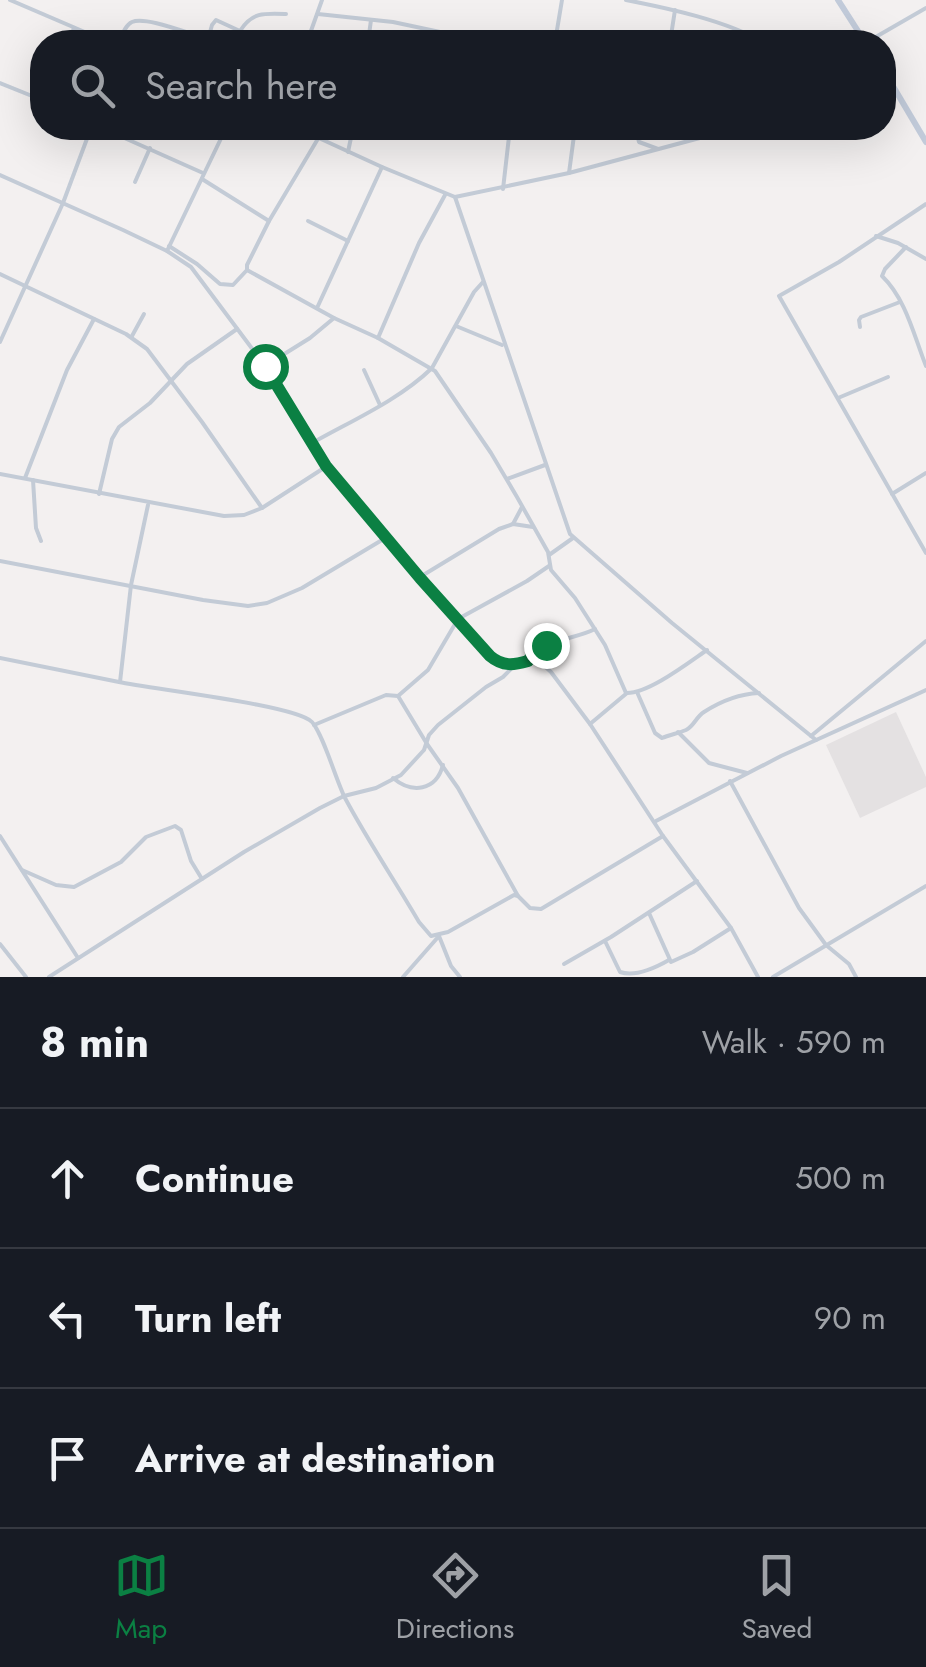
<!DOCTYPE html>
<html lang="en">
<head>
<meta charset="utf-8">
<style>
	body { margin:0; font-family:Jost,sans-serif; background:#242831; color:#f1f3f6 }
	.stop { position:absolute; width:30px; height:30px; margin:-22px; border:8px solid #0b8043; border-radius:50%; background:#fff }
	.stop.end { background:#0b8043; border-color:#fff; box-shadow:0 2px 10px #0008 }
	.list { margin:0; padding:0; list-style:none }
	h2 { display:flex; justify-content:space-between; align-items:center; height:130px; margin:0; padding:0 40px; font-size:42px }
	h2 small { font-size:32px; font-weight:400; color:#9ea1a6 }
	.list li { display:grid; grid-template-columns:65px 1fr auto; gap:30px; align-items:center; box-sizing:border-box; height:140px; padding:0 40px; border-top:2px solid #363941 }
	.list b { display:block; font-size:38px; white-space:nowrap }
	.list em { font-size:32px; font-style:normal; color:#9ea1a6 }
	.icon { flex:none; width:55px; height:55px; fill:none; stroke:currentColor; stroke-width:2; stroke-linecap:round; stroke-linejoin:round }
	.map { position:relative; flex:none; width:926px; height:977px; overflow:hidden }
	.search { position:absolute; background:#171b24; box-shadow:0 10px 40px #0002; left:30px; right:30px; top:30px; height:110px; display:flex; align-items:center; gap:25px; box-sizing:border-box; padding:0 35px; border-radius:40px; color:#9ea1a6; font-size:38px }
	.sheet { height:550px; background:#171b24 }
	nav { display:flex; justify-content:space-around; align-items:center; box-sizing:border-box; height:140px; border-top:2px solid #363941; background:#171b24; font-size:28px; color:#9ea1a6 }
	nav a { display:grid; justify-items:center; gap:5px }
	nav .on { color:#0b8043 }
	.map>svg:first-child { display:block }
	.education { fill:#e4e1e2 }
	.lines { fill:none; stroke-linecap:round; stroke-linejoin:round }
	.street { stroke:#c3cbd6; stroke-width:4 }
	.secondary { stroke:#c2cbda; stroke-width:6 }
	.route { stroke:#0b8043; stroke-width:12 }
</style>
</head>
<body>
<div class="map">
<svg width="926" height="977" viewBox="0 0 926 977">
	<rect width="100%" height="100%" fill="#f3f0f0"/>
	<polygon class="education" points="896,712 926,777 926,787 860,818 826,745"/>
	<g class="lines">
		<g class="street">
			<polyline points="10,0 108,42"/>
			<path d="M 626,0 C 667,8 728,21 762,42"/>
			<polyline points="318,14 393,22 487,42"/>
			<path d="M 240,31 C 252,12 264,13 286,14"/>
			<polyline points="69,42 74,28"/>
			<path d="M 119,42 C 122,36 125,25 132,22 C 146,16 189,34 205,38 L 209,36 L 212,25 L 216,20 L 264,42"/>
			<polyline points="307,42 322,0"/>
			<polyline points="368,42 371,20"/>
			<polyline points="555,42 562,0"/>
			<polyline points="670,42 675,10"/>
			<polyline points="867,42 926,8"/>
			<polyline points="0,83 42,100"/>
			<polyline points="884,89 894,87"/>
			<polyline points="102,128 203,173"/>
			<polyline points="297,128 382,167 455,197 569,173 737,128"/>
			<polyline points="639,128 637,134 639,142 658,149"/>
			<path d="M 319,137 L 269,221 L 247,265 L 247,270 L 334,318 L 378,338 L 435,371 L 491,453 L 517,497 L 548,552 L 551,570 L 575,598 L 605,645 L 626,693 C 648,694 688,663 707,650"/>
			<polyline points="348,152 353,128"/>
			<polyline points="569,173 575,128"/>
			<path d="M 0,175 L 123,230 L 167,251 L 191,267 L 265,366 L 327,466 L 478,643 C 504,672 504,662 538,660 L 551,672 L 590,724 L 663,836 L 731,928 L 758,977"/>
			<polyline points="202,179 269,221"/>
			<polyline points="135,182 150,148"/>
			<polyline points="503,189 510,128"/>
			<polyline points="455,197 570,534 672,623 816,740"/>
			<polyline points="926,204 839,262 779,296 926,553"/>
			<polyline points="308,221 348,241"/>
			<polyline points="876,236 898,243 926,259"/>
			<polyline points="169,246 197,264 220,284 233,285 247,270"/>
			<path d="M 906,247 L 885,269 L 882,276 C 906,299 914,336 926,366"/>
			<polyline points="167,251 226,128"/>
			<polyline points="0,274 126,334 147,349 202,422 262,508"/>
			<polyline points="317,308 382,167"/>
			<polyline points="456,326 502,345"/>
			<polyline points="860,327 859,320 861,317 900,302"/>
			<polyline points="132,336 144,314"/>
			<polyline points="378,338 419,243 445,195"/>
			<polyline points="0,342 63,203 91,128"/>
			<polyline points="265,366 310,338 334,318"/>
			<polyline points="364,370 380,405"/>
			<polyline points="838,398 888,377"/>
			<path d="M 314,442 C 353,420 399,400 432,368 L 474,292 L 483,282"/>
			<polyline points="0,474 224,516 244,515 262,508 327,466"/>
			<polyline points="25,478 67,370 94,319"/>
			<polyline points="507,479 545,465"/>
			<polyline points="33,480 36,528 41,541"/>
			<polyline points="99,494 112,439 119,427 150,403 187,364 237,329"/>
			<polyline points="892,494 926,473"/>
			<polyline points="513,524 522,507"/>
			<polyline points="549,555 573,538"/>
			<polyline points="0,561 203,600 248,606 267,603 302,588 387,537"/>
			<polyline points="420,577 499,529 513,524 533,527"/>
			<path d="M 0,658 C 40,666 80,674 119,682 C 150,689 296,705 312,722 C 323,734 336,780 345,798 C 368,841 395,881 419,922 L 431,936 L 448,932 L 514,895 L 518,896 L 530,908 L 541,909 L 663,836"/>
			<path d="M 529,660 C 542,639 574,640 595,629"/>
			<polyline points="120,682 131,585 148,505"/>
			<path d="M 637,692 L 655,733 L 662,738 C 669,735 679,733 686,730 C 694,726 696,717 704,712 C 721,701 738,694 759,693"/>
			<polyline points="398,696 428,670 458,619 527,581 549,566"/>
			<polyline points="590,724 627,693"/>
			<polyline points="314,725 386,695 398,696 427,744 458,788 518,896"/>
			<polyline points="678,732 709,763 747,773"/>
			<polyline points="811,736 926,641"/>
			<path d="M 393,778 C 412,794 436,791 443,765"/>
			<polyline points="730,781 799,908 826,945 849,964 856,977"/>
			<polyline points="656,821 781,756 926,690"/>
			<polyline points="0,836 78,958"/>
			<polyline points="22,870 56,885 74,887 121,862 146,837 175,826 181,830 191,861 202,879"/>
			<polyline points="649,913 671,962 693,952 731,928"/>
			<path d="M 605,941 L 620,972 C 634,977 655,968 669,960"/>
			<polyline points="0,944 26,977"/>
			<polyline points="564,964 611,937 697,881"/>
			<polyline points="49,977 244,852 320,808 344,796 376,788 401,775 424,750 429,735 438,725 486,687 503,677 516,664"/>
			<polyline points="403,977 439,936 451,966 460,977"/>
			<polyline points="773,977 926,886"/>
		</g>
		<g class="secondary">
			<polyline points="838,0 865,42"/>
			<polyline points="884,71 926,142"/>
		</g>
	</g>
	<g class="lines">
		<path class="route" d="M 265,366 L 326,466 L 420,578 L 490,656 C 503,667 514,665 528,661 L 535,651 L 546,645"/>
	</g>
</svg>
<div class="stop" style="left:265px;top:366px"></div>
<div class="stop end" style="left:546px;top:645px"></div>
<div class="search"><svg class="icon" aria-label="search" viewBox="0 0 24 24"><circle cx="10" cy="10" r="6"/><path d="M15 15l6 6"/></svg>Search here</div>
</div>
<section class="sheet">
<h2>8 min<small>Walk · 590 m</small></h2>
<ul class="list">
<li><svg class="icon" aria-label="ahead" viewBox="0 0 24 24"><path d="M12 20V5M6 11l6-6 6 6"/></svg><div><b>Continue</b></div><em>500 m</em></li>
<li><svg class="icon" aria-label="left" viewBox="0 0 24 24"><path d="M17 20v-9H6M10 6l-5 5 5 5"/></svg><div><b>Turn left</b></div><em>90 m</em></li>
<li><svg class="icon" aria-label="arrive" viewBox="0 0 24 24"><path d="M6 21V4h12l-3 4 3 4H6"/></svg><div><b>Arrive at destination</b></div></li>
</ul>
</section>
<nav>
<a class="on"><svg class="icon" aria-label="map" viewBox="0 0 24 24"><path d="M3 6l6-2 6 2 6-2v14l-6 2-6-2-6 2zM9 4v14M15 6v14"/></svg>Map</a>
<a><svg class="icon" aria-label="directions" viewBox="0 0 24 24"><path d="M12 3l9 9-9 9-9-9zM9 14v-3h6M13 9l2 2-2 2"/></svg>Directions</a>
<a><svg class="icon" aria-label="saved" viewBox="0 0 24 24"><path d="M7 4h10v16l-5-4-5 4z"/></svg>Saved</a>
</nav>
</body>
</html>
